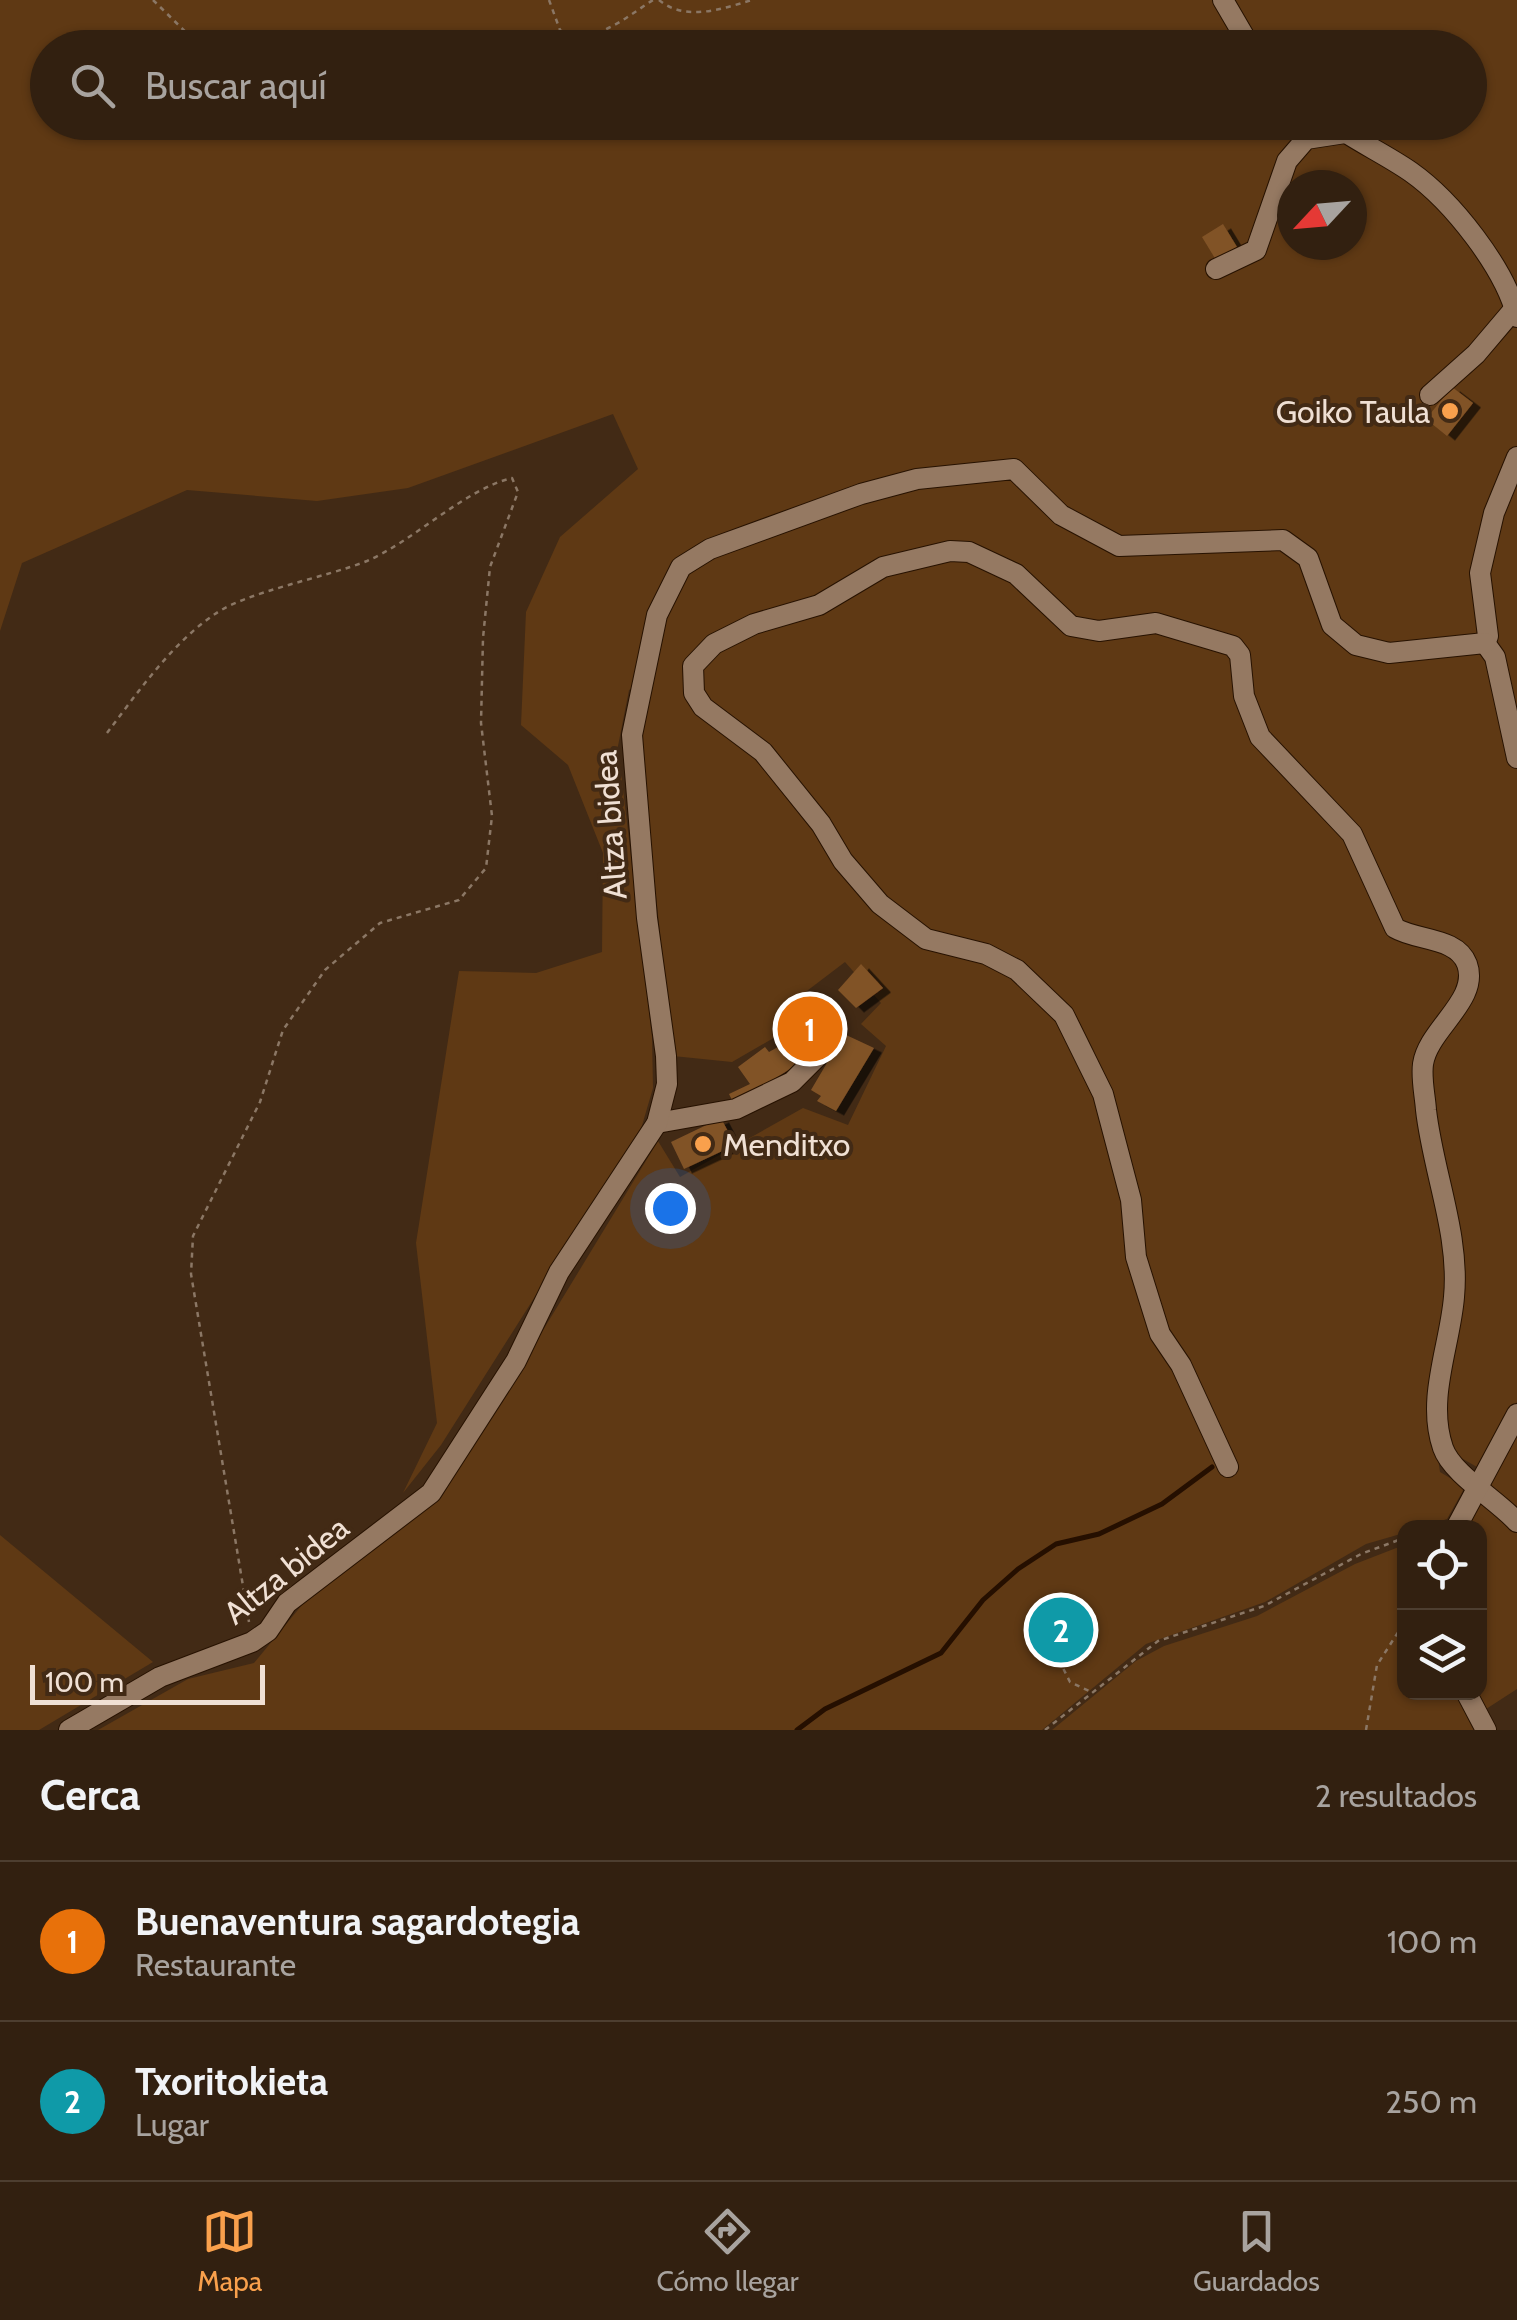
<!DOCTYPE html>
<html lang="es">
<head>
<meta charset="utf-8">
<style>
	body { margin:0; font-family:Cabin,sans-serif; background:#3a2819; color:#f1f3f6 }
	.controls { position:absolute; right:30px; bottom:30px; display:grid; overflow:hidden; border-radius:20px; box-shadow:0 2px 8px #0004 }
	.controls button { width:90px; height:90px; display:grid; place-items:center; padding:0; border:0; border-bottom:2px solid #4d3e30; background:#322010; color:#f1f3f6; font:50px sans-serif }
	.compass { position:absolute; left:1277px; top:170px; width:90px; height:90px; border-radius:50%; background:#322010; box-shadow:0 2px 8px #0004; rotate:244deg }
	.scale { position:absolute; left:30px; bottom:25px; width:235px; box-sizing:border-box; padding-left:10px; border:5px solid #f0e0d4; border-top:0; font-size:28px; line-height:35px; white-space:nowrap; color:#f0e0d4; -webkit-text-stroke:8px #422a15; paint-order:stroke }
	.you { position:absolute; left:670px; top:1208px; width:35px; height:35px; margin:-25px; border:8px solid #fff; border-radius:50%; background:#1a73e8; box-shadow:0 0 0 15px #1a73e833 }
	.badge { display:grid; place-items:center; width:65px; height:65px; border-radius:50%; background:#f9a04c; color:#fff; font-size:32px; font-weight:700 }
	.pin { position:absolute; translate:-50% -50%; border:5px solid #fff; box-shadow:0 2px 10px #0006 }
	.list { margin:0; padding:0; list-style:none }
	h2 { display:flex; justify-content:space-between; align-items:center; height:130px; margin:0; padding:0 40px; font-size:42px }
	h2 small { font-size:32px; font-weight:400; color:#a8a39f }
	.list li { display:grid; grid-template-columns:65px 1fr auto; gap:30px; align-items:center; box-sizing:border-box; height:160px; padding:0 40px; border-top:2px solid #4d3e30 }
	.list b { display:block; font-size:38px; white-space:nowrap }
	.list p { margin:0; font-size:32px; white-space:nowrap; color:#a8a39f }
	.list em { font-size:32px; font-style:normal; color:#a8a39f }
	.icon { flex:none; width:55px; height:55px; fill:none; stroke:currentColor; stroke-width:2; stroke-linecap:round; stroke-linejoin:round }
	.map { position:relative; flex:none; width:1517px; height:1730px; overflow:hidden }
	.search { position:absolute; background:#322010; box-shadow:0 2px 8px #0004; left:30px; right:30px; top:30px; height:110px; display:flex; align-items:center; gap:25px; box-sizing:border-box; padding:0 35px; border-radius:55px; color:#a8a39f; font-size:38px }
	.sheet { height:450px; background:#322010 }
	nav { display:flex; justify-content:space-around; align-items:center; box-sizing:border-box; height:140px; border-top:2px solid #4d3e30; background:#322010; font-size:28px; color:#a8a39f }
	nav a { display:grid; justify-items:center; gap:5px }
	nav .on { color:#f9a04c }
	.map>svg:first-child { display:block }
	.green { fill:#5f3914; fill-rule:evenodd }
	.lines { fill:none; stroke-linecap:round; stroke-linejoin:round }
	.stream { stroke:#250f00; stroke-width:5 }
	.building { fill:#815327; filter:url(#shadow) }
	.minor-casing { stroke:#271200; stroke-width:22 }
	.path { stroke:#8b7765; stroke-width:2.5; stroke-dasharray:5 5; stroke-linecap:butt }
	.minor { stroke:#957962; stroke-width:20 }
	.poi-dot { fill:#f9a04c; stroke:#422a15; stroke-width:4 }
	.labels { text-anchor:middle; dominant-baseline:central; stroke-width:8; stroke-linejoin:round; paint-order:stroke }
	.poi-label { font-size:32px; fill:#f0e0d4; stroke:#422a15; text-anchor:end }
	.street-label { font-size:32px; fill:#f0e0d4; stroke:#422a15 }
</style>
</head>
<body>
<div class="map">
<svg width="1517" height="1730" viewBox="0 0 1517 1730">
	<defs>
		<filter id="shadow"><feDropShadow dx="8" dy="4.5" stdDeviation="0" flood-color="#0009"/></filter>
	</defs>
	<rect width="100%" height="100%" fill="#422a15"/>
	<g class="green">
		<path d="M 0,0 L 1517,0 L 1517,1402 L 1477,1467 L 1449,1451 L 1432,1418 L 1440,1472 L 1465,1487 L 1447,1519 L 1422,1527 L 1404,1528 L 1404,1533 L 1366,1544 L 1265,1602 L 1146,1644 L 1042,1730 L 98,1730 L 188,1679 L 254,1663 L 302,1605 L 441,1498 L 658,1141 L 680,1177 L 803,1108 L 848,1125 L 886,1046 L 861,1024 L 881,1003 L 845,962 L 774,1016 L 784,1032 L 732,1062 L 673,1056 L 639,736 L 648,679 L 629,690 L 618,746 L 652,1037 L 653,1088 L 641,1129 L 441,1445 L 403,1493 L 437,1423 L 416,1243 L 459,971 L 536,973 L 602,952 L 603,853 L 568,765 L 521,725 L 526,612 L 560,537 L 638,469 L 613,414 L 408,488 L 317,501 L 187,490 L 22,563 L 0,631 ZM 48,48 L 1470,48 L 1470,122 L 48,122 ZM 1292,185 L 1352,185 L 1352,245 L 1292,245 Z"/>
		<polygon points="1517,1423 1517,1689 1483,1711 1474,1693 1480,1692 1480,1528 1465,1528"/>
		<polygon points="0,1535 153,1662 39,1730 0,1730"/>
		<polygon points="1404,1545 1404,1692 1459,1693 1478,1730 1052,1730 1136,1661 1164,1646 1257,1616 1355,1564"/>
	</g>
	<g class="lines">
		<polyline class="stream" points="797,1730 825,1709 941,1653 983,1600 1018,1569 1056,1544 1099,1534 1162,1504 1212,1467"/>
	</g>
	<g class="building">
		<polygon points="1223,224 1237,247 1216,260 1202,237"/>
		<polygon points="1452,387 1473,403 1447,436 1426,419"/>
		<polygon points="861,964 883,988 856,1008 838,990"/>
		<polygon points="807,1011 829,1029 813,1048 792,1029"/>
		<polygon points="844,1034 874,1048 836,1111 817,1101 821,1096 811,1090"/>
		<polygon points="794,1038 806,1059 734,1104 729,1094 750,1084 738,1067 765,1047 769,1052"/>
		<polygon points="721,1118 735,1145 684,1169 671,1142"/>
		<polygon points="1070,1615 1077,1634 1052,1644 1045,1625"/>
	</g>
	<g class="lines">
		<defs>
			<g id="minor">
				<polyline points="1223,0 1251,48"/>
				<path d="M 1330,122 C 1356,141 1385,154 1411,172 C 1452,201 1505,268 1517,317"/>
				<polyline points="1216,269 1256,250 1287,161 1306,139 1345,133"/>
				<polyline points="1430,395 1476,354 1515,308"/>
				<polyline points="1485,643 1488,636 1480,573 1494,513 1517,457"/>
				<polyline points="1485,643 1495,657 1517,758"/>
				<polyline points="657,1123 736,1109 792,1082 817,1057"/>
				<path d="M 1228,1467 L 1181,1365 L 1160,1334 L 1136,1257 L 1131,1200 L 1103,1094 L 1064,1015 L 1017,970 L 986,954 L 926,939 L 880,904 L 843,861 L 821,824 L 763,752 L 703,707 L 694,693 L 693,666 L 714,644 L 754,624 L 819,605 L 883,567 L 950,551 L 969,552 L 1016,574 L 1071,626 L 1099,631 L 1156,623 L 1233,646 L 1240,655 L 1244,696 L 1260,737 L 1352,834 L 1395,928 C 1417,941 1457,937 1467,964 C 1480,1000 1428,1029 1423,1064 C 1421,1079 1425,1095 1426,1110 C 1433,1172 1460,1235 1454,1297 C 1450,1346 1426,1399 1443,1448 C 1452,1474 1497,1500 1517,1522"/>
				<polyline points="1456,1528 1517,1414"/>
				<polyline points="1466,1692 1486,1730"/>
				<polyline points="69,1730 160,1677 252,1642 268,1631 287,1603 431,1493 516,1361 559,1272 657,1123 667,1084 666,1056 647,918 632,735 657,615 681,567 710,549 861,494 917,479 1014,469 1061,515 1119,546 1283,540 1308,558 1332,625 1356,645 1389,653 1485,643"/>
			</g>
		</defs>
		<use href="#minor" class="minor-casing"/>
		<g class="path">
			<polyline points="153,0 202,48"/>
			<path d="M 549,0 L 560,30 C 592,48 626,17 653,0"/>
			<path d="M 659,0 C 685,22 722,9 752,0"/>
			<polyline points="547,48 573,37"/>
			<polyline points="369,122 403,122"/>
			<path d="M 107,733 C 138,692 172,643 215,614 C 246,592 327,577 367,561 C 415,540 465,489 512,478 L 518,492 L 490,567 L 483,638 L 481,723 L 492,816 L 486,868 L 459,900 L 380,923 L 325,970 L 283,1030 L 260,1102 L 193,1236 L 191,1274 L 249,1622"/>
			<polyline points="1059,1660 1070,1682 1089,1691"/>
			<polyline points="1045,1730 1158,1641 1264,1606 1361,1554 1404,1538"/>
			<polyline points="1366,1730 1377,1665 1404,1623"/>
		</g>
		<use href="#minor" class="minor"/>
	</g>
	<g class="poi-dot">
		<circle cx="1450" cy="411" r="10"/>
		<circle cx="703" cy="1144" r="10"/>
	</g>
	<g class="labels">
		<g class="poi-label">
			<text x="1430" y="411">Goiko Taula</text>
			<text x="723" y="1144" text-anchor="start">Menditxo</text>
		</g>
		<g class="street-label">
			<text transform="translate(610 825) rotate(-94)">Altza bidea</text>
			<text transform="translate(286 1570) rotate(-39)">Altza bidea</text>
		</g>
	</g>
</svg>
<div class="controls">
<button><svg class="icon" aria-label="locate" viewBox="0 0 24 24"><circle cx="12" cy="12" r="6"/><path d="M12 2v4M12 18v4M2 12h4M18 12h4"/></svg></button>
<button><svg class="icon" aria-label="layers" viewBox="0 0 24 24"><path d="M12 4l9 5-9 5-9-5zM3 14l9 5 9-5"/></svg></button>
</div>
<svg class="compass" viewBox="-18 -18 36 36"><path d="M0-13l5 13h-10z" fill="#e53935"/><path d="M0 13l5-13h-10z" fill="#a8a39f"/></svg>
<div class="scale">100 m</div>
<div class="you"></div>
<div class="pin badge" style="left:810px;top:1029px;background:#e8710a">1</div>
<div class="pin badge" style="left:1061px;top:1630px;background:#0f9aa8">2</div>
<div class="search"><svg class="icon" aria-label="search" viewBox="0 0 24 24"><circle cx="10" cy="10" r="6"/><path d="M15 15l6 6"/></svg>Buscar aquí</div>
</div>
<section class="sheet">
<h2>Cerca<small>2 resultados</small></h2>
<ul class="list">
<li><span class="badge" style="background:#e8710a">1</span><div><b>Buenaventura sagardotegia</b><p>Restaurante</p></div><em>100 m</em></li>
<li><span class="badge" style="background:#0f9aa8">2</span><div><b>Txoritokieta</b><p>Lugar</p></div><em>250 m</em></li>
</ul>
</section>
<nav>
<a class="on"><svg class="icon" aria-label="map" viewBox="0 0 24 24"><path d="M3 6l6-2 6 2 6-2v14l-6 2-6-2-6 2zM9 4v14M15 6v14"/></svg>Mapa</a>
<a><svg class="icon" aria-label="directions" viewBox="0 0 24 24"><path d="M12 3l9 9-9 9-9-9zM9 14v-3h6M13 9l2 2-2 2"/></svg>Cómo llegar</a>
<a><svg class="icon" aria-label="saved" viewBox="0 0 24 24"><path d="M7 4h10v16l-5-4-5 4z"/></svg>Guardados</a>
</nav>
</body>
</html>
